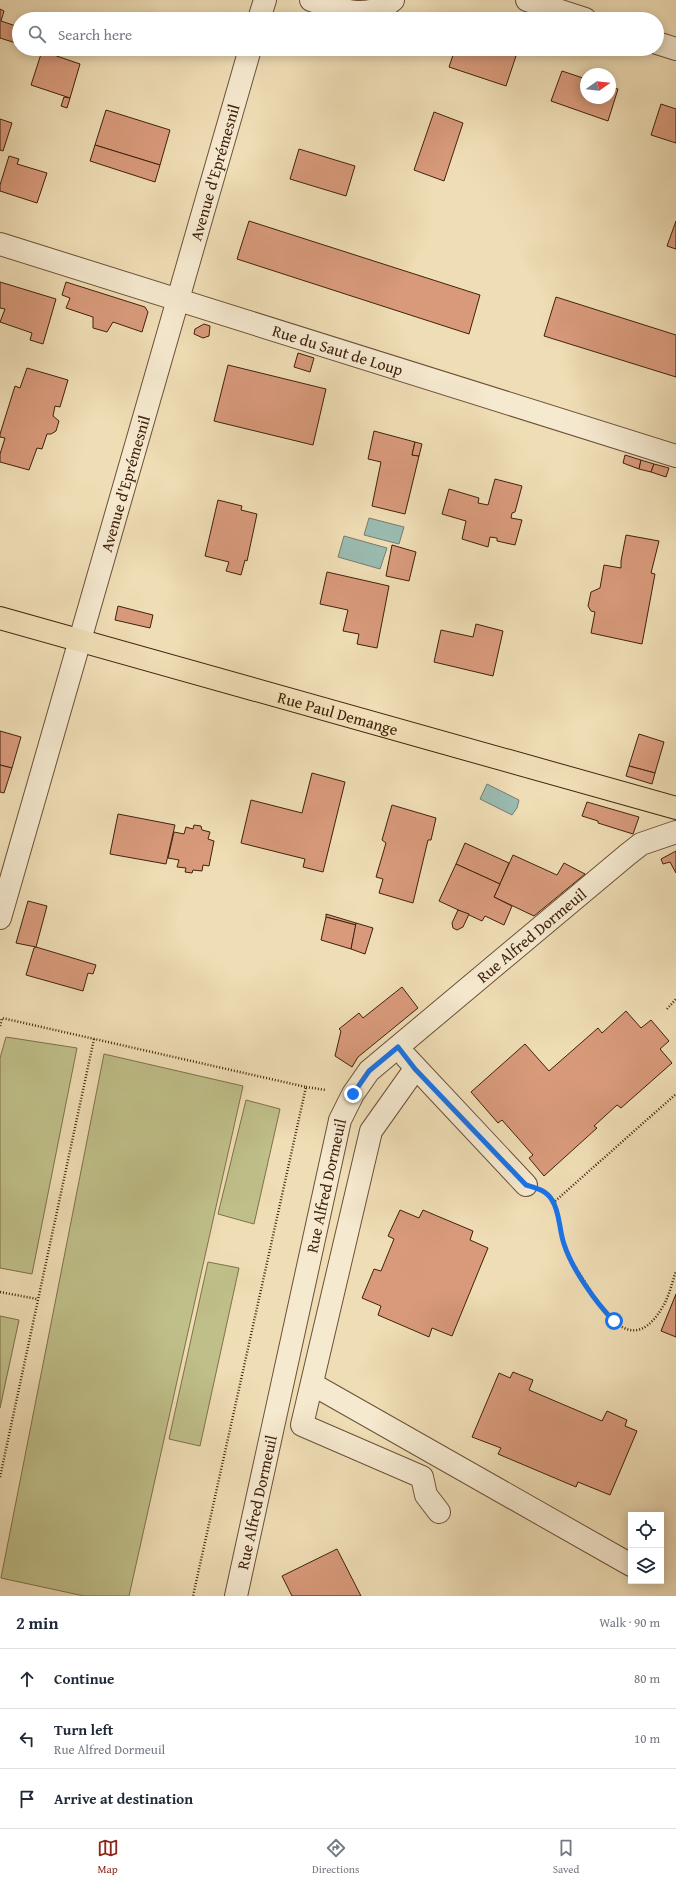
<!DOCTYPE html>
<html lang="en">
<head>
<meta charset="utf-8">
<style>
	body { margin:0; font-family:"Gentium Book Plus",serif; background:#f2f2f3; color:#1f2937 }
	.controls { position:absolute; right:12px; bottom:12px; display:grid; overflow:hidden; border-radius:0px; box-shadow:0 2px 10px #0003 }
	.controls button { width:36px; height:36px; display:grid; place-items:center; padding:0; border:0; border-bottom:1px solid #e0e1e3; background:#fff; color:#1f2937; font:20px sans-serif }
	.compass { position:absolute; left:580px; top:68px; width:36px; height:36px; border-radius:50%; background:#fff; box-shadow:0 2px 10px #0003; rotate:75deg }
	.stop { position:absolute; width:12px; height:12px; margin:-9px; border:3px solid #1a73e8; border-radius:50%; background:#fff }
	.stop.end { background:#1a73e8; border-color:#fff; box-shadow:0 1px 4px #0008 }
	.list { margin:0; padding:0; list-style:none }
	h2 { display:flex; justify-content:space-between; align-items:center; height:52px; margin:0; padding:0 16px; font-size:17px }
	h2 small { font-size:13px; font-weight:400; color:#747a83 }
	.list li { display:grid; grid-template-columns:26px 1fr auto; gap:12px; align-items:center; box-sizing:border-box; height:60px; padding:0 16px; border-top:1px solid #e0e1e3 }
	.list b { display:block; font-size:15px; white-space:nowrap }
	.list p { margin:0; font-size:13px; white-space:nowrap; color:#747a83 }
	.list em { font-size:13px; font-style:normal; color:#747a83 }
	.icon { flex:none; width:22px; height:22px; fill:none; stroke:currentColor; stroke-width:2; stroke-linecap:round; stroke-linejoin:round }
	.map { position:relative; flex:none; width:676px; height:1596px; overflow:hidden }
	.search { position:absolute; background:#fff; box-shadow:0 2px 10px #0003; left:12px; right:12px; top:12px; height:44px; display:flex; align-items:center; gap:10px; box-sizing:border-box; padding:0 14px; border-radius:22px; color:#747a83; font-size:15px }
	.sheet { height:232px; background:#fff }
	nav { display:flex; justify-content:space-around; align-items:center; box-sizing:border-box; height:56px; border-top:1px solid #e0e1e3; background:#fff; font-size:11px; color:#747a83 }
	nav a { display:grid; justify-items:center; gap:2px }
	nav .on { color:#8f2418 }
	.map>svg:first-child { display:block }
	.green { fill:#bfbf89; stroke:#80704b }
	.water { fill:#9abbb1; stroke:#767d6f }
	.building { fill:#d89a7b; stroke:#40210d }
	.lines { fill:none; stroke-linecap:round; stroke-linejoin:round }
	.minor-casing { stroke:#6c5037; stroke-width:24 }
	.major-casing { stroke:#40210d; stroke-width:24 }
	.path { stroke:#40210d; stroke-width:2.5; stroke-dasharray:1 2; stroke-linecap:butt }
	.minor { stroke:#f5e9cf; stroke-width:22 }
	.major { stroke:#efddb5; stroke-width:22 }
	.route { stroke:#1a73e8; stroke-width:5 }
	.labels { text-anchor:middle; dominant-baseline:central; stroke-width:3.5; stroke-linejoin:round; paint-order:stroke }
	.street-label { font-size:16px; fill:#40210d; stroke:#f5e9cf }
</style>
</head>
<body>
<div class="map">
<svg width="676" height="1596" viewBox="0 0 676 1596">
	<rect width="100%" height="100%" fill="#efddb5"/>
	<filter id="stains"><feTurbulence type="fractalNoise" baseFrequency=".005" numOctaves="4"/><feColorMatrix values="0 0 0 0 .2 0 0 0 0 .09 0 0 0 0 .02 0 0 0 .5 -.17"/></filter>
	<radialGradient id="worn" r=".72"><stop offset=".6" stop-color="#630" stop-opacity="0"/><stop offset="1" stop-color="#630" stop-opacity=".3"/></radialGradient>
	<g class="green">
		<polygon points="6,1037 77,1048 32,1274 0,1268 0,1058"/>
		<polygon points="104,1054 243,1086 129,1596 84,1596 1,1578"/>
		<polygon points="246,1100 280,1109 254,1224 218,1214"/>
		<polygon points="208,1262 239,1268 200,1446 169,1439"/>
		<polygon points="0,1316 19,1320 0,1408"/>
	</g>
	<g class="water">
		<polygon points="369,518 404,527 399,544 364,535"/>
		<polygon points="344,536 387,548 380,569 338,557"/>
		<polygon points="487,784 519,800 517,808 512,815 480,799"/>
	</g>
	<g class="building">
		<polygon points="0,9 4,11 1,21 19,27 19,44 0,38"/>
		<polygon points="34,49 57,49 55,55"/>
		<polygon points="455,49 495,49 516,56 506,86 449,67"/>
		<polygon points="42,51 80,64 70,98 31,85"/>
		<polygon points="562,71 586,79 586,98 610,98 610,87 618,89 608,121 551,101"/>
		<polygon points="64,97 70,98 67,108 61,106"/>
		<polygon points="661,104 676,109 676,143 651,135"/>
		<polygon points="106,110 170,130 160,165 95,145"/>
		<polygon points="434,112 463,123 444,181 414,170"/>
		<polygon points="0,119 12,123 3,151 0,150"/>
		<polygon points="95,145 160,165 155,182 90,161"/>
		<polygon points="299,149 355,166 346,196 290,179"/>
		<polygon points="9,156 19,159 17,164 47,173 37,203 0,191 0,185"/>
		<polygon points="249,221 480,295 469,334 237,259"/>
		<polygon points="676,221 676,249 667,246"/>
		<polygon points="0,282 56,299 43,344 30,340 32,333 0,322 5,309 0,308"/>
		<polygon points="66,282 145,307 148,312 142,332 113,322 107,332 93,328 93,317 66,308 70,298 62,295"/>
		<polygon points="556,297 676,335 676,377 544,336"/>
		<polygon points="204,324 210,326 209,336 203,338 194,334 195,329"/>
		<polygon points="298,353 314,358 310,372 294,367"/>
		<polygon points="228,365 326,389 313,445 214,421"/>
		<polygon points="27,368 68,380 60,407 55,406 53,416 59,421 56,431 51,434 47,434 42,449 37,448 29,470 0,462 0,454 5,438 0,437 0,434 15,386 20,388"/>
		<polygon points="374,431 415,442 412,455 419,456 405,514 372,506 381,462 368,459"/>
		<polygon points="415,442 422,444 419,456 412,455"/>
		<polygon points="625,455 641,460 639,469 623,463"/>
		<polygon points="641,460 654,464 651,472 639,469"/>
		<polygon points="654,464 669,468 666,477 651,472"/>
		<polygon points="495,479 522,486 515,512 512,513 511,518 522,520 515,545 497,541 497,538 490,537 488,547 462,539 466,521 442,514 449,489 479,498 478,503 488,505"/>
		<polygon points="218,500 242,506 241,510 257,514 247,561 245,560 241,575 226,571 229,562 205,556"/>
		<polygon points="626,535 659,541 651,573 655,574 642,644 591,633 595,612 591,611 588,606 591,592 600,588 604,565 621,568 621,561"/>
		<polygon points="392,545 416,552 409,581 386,576"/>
		<polygon points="327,572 389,586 377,648 357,644 359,634 343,631 348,610 320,604"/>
		<polygon points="118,606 153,615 150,628 115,620"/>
		<polygon points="476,624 503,631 493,676 434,662 441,630 473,637"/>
		<polygon points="0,731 21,737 12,768 0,765"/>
		<polygon points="639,734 664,742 655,773 629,766"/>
		<polygon points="0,765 12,768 4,793 0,792"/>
		<polygon points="629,766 655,773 652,784 626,776"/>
		<polygon points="312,773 345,782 323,872 303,867 305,859 241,843 251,800 302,813"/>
		<polygon points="587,802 639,817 633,834 598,823 598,821 582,816"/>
		<polygon points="392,805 436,818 431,840 428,840 413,903 379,893 383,879 376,877 386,843 382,840"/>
		<polygon points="118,814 175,825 166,864 110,854"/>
		<polygon points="194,825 201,826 202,830 210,832 208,839 214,841 209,866 203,865 202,871 193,870 192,873 185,872 186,868 177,867 179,860 168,858 174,832 184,834 186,827 193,829"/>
		<polygon points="465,843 509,863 500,884 456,864"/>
		<polygon points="676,851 676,873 670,862 663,864 661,859"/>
		<polygon points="513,855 557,875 564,863 585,874 534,916 494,897"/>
		<polygon points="456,864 500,884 494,897 512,906 504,925 485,916 482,921 439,901"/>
		<polygon points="28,901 47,906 36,947 16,943"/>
		<polygon points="458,910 469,914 463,927 457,930 453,928 452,923"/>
		<polygon points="326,914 356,923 356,925 326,917"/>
		<polygon points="326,917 356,925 351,949 321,940"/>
		<polygon points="356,923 373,928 365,954 351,949"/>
		<polygon points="36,947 96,965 93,974 88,973 83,991 26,975 34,948"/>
		<polygon points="402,987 418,1008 358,1057 352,1067 335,1056 341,1031 339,1029 359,1013 363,1018"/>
		<polygon points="626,1011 641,1028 651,1020 669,1041 660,1049 672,1063 621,1108 617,1105 594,1126 597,1128 544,1176 529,1158 533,1155 502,1120 498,1123 471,1092 525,1044 549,1071 598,1028 602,1033"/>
		<polygon points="400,1210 419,1218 423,1210 473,1231 470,1240 488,1248 452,1336 432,1328 429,1337 378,1315 381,1306 362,1298 374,1269 381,1271 394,1239 388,1236"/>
		<polygon points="676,1294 676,1337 661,1331"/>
		<polygon points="513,1372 533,1380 529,1390 602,1421 607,1411 627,1420 625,1426 637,1431 610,1495 578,1482 576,1487 498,1454 501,1448 472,1437 499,1373 510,1378"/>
		<polygon points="337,1549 361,1596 292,1596 282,1576"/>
	</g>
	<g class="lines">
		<defs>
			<g id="minor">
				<path d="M 311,0 C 339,9 367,22 393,0"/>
				<polyline points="527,0 585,19"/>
				<polyline points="259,19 265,0"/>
				<polyline points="657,43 676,49"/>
				<path id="s1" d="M 0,244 L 676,456"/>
				<path id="s2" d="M 0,918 L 250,49"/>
				<polyline points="406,1057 526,1185"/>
				<polyline points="415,1069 371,1131 302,1425 422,1477 426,1495 439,1512"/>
				<polyline points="312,1384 631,1565"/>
				<path id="s3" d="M 236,1596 L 340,1120 L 353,1094 L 369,1071 L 627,855 L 641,844 L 676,832"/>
			</g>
			<g id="major">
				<path id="s4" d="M 0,618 L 676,808"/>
			</g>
		</defs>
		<use href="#minor" class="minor-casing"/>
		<use href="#major" class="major-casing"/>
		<g class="path">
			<polyline points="667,1009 676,999"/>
			<polyline points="0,1026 2,1018 306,1087 193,1596"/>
			<polyline points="306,1087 326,1090"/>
			<path d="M 549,1196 C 560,1208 559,1230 564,1245 C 570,1261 581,1275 590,1290 C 609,1321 635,1353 662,1308 C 669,1297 672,1283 676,1271"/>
			<polyline points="553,1203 676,1094"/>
			<polyline points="0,1292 37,1299"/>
			<polyline points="0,1477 94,1039"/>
		</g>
		<use href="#minor" class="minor"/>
		<use href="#major" class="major"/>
	</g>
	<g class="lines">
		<path class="route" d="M 353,1094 L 369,1071 L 398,1047 L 415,1069 L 526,1185 C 536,1188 546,1190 552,1200 C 560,1212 559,1230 564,1244 C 572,1269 596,1303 614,1321"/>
	</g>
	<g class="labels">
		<g class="street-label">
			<text stroke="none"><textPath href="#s2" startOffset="776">Avenue d'Eprémesnil</textPath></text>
			<text stroke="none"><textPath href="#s1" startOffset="354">Rue du Saut de Loup</textPath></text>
			<text stroke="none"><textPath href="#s2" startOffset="452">Avenue d'Eprémesnil</textPath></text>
			<text stroke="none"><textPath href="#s4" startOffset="351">Rue Paul Demange</textPath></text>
			<text stroke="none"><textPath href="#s3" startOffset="756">Rue Alfred Dormeuil</textPath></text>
			<text stroke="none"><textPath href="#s3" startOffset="420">Rue Alfred Dormeuil</textPath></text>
			<text stroke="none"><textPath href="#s3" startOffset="96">Rue Alfred Dormeuil</textPath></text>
		</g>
	</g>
	<rect width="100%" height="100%" filter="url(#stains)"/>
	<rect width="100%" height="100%" fill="url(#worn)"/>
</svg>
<div class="controls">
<button><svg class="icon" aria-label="locate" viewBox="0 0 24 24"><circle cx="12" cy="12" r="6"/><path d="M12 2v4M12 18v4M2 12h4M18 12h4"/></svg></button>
<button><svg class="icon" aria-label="layers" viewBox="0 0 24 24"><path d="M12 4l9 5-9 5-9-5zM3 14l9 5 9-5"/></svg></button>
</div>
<svg class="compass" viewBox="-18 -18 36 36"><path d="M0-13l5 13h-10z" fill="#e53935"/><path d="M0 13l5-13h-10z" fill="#747a83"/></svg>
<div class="stop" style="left:614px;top:1321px"></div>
<div class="stop end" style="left:353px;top:1094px"></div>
<div class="search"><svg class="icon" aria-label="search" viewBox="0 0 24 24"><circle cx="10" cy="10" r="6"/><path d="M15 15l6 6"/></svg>Search here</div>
</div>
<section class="sheet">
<h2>2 min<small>Walk · 90 m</small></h2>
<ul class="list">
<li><svg class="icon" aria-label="ahead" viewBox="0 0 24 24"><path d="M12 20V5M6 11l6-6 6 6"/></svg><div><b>Continue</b></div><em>80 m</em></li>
<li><svg class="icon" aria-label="left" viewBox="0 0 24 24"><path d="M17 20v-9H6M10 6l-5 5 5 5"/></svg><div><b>Turn left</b><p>Rue Alfred Dormeuil</p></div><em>10 m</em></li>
<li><svg class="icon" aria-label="arrive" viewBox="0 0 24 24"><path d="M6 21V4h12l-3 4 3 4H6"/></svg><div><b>Arrive at destination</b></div></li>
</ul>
</section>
<nav>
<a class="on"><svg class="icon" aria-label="map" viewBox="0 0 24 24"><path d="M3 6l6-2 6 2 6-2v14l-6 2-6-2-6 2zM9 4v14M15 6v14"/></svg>Map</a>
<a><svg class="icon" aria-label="directions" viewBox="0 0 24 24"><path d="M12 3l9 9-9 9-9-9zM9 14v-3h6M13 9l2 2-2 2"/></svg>Directions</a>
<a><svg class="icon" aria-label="saved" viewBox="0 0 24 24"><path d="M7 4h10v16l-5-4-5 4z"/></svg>Saved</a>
</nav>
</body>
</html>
